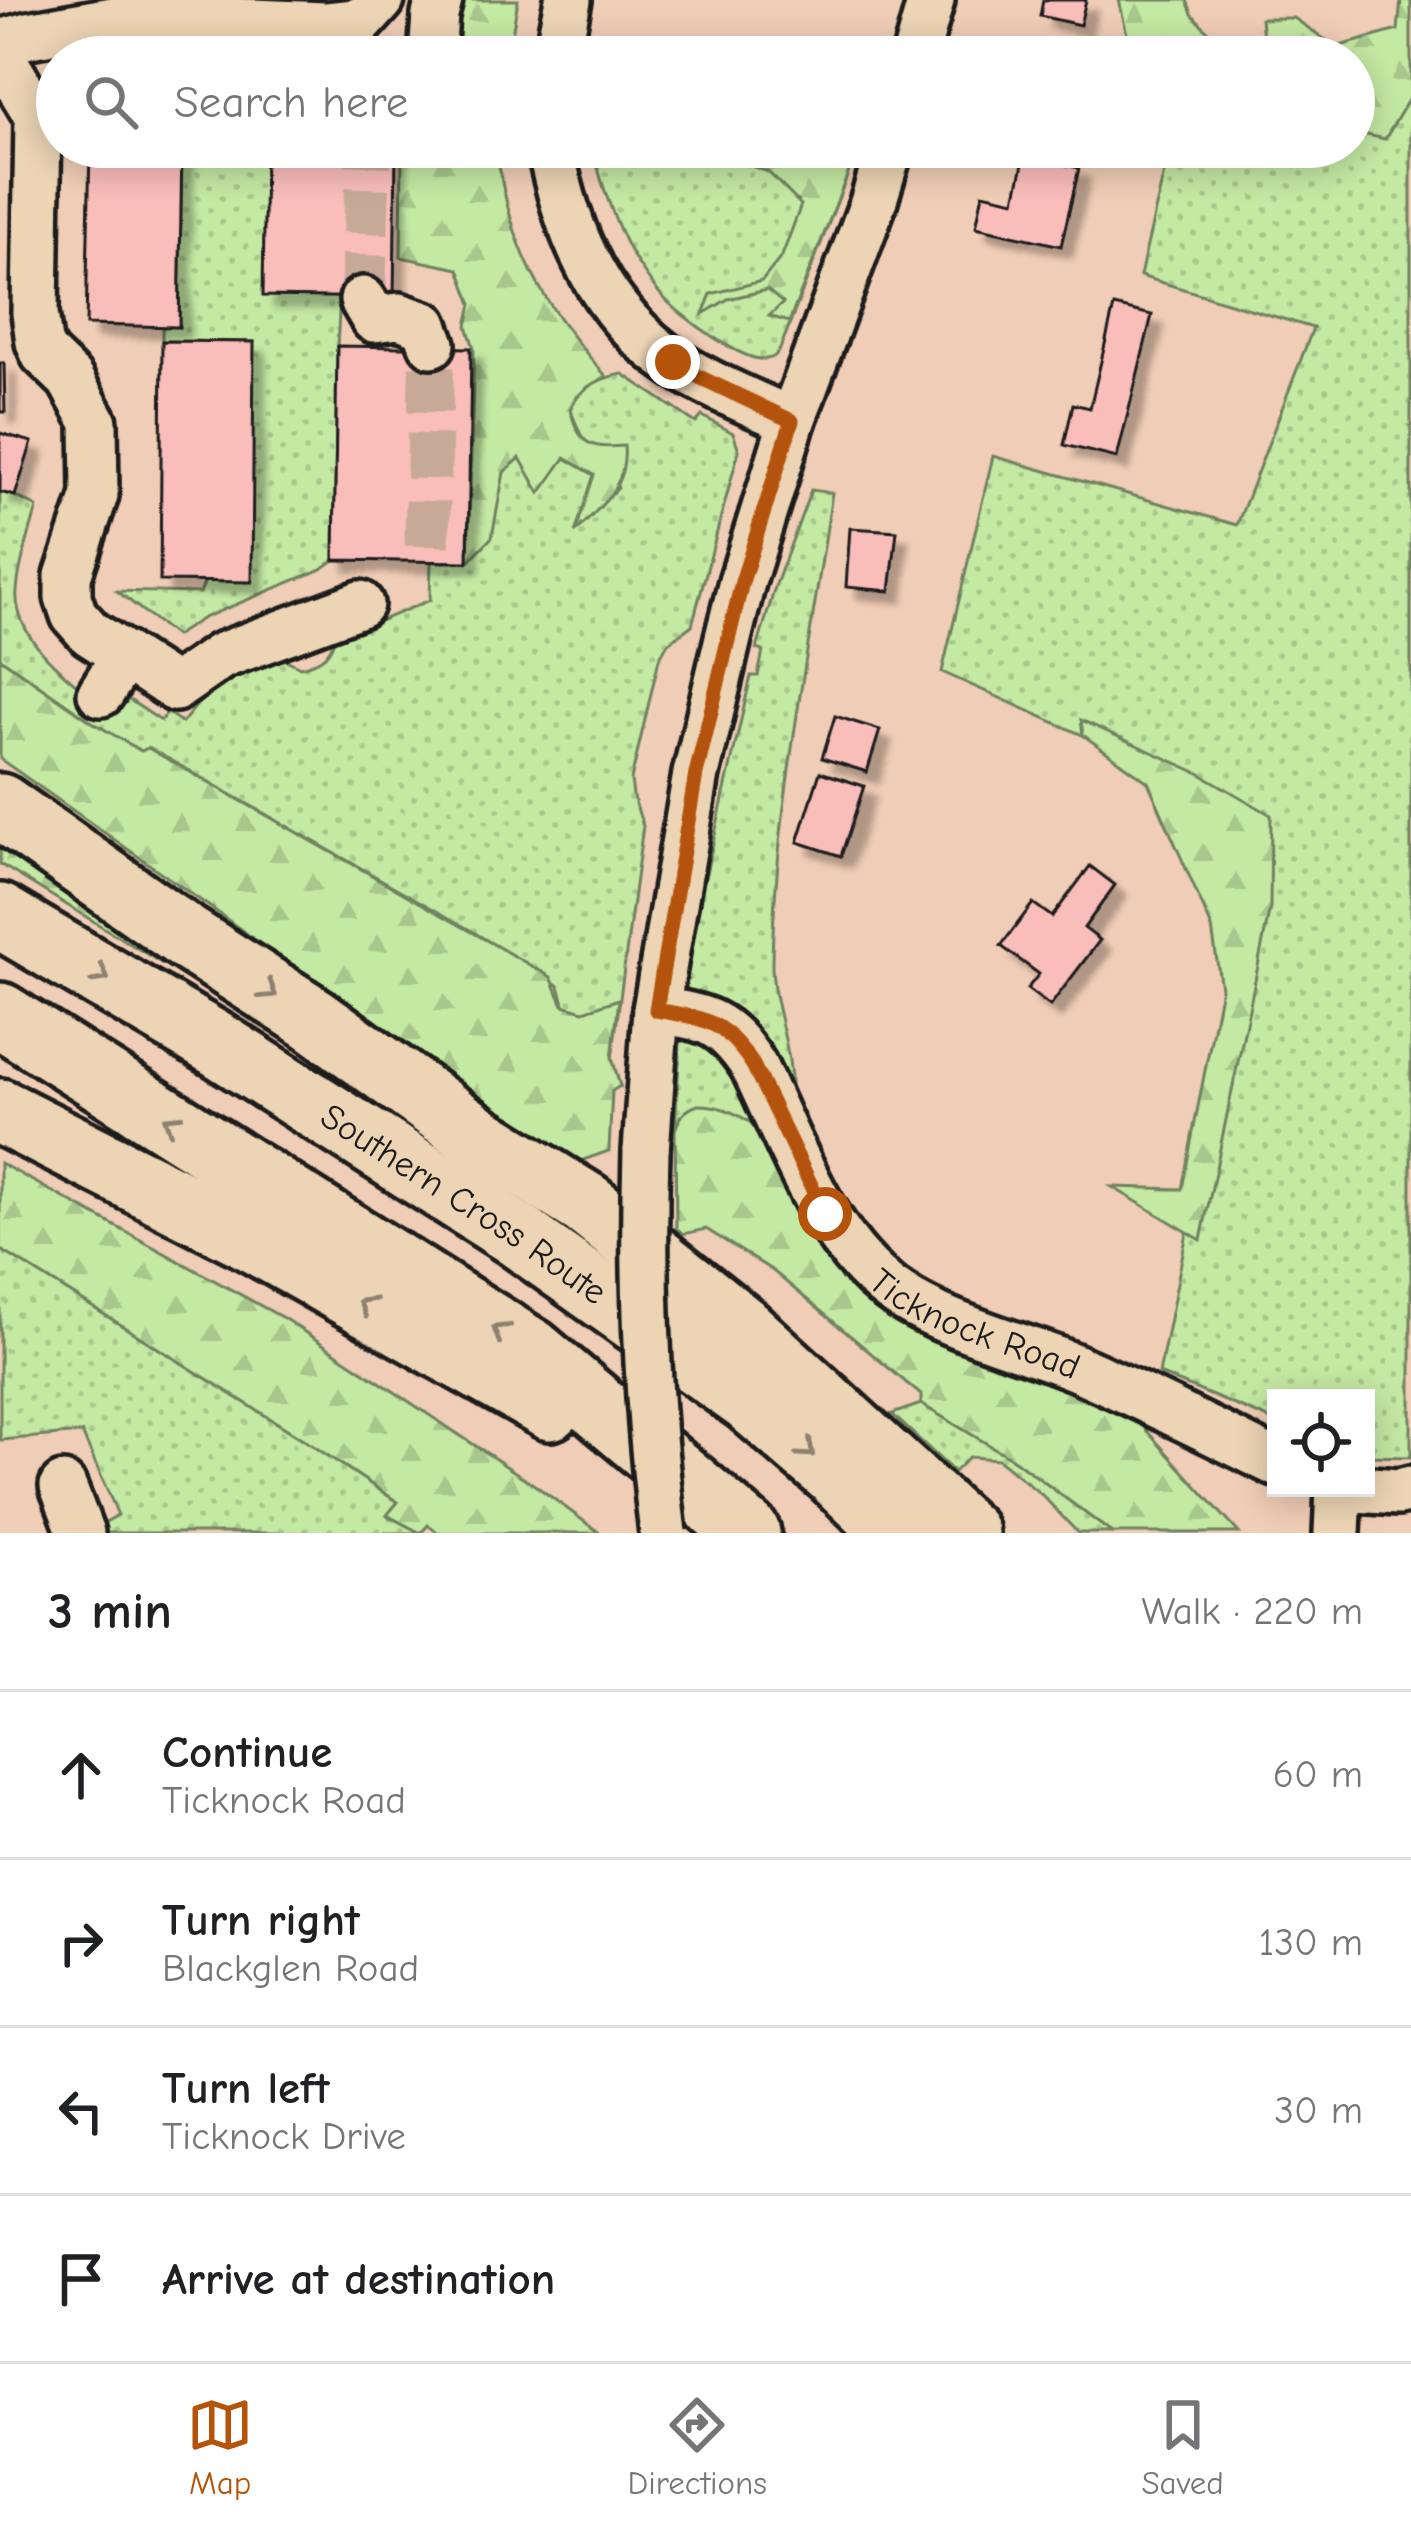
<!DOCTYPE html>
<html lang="en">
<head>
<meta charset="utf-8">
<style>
	body { margin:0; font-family:"Comic Neue",sans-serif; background:#f6f6f6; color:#202124 }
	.controls { position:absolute; right:36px; bottom:36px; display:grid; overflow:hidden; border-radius:0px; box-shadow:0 6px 30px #0003 }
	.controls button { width:108px; height:108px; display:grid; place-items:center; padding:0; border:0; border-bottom:3px solid #e0e0e0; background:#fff; color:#202124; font:60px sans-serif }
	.stop { position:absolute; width:36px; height:36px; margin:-27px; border:9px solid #b45309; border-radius:50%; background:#fff }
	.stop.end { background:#b45309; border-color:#fff; box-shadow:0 3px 12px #0008 }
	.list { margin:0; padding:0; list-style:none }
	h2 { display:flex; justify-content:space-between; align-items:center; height:156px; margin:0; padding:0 48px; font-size:51px }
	h2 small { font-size:39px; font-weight:400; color:#757577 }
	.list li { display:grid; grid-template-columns:78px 1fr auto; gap:36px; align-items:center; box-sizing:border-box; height:168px; padding:0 48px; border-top:3px solid #e0e0e0 }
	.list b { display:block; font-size:45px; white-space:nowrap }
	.list p { margin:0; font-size:39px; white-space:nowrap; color:#757577 }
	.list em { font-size:39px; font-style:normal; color:#757577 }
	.icon { flex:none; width:66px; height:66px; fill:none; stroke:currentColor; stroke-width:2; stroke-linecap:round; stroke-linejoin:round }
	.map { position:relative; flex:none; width:1411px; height:1533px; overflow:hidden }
	.search { position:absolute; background:#fff; box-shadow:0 6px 30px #0003; left:36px; right:36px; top:36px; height:132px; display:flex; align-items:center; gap:30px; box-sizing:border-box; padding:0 42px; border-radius:66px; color:#757577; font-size:45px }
	.sheet { height:828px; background:#fff }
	nav { display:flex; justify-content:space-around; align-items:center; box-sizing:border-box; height:168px; border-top:3px solid #e0e0e0; background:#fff; font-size:33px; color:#757577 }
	nav a { display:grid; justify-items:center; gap:6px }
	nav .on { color:#b45309 }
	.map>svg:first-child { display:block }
	.grass { fill:url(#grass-dots); stroke:#708260; stroke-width:3 }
	.forest { fill:url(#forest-firs); stroke:#708260; stroke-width:3 }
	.building { fill:#f9bdba; stroke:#1c1c1c; stroke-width:3; filter:url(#shadow) }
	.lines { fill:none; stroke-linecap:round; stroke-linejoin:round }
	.minor-tunnel { stroke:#c6aa97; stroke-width:45; stroke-dasharray:45 22; stroke-linecap:butt }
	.minor-casing { stroke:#1c1c1c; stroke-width:54 }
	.highway-casing { stroke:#1c1c1c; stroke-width:72 }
	.minor { stroke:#ecd4b4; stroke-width:45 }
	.highway { stroke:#ecd4b4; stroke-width:63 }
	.minor-bridge-casing { stroke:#1c1c1c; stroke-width:54; stroke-linecap:butt }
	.minor-bridge { stroke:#ecd4b4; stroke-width:45 }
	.oneway { stroke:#8e8170 }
	.route { stroke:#b45309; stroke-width:15 }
	.labels { text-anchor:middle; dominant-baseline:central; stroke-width:9; stroke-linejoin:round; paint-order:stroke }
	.street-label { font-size:36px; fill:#1c1c1c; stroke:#ecd4b4 }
</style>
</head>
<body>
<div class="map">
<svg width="1411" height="1533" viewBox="0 0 1411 1533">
	<defs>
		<pattern id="grass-dots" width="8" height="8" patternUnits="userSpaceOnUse" patternTransform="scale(3)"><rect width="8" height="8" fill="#c4e9a3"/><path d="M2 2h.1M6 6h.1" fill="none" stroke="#a8c78c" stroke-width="1.8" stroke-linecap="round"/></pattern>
		<pattern id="forest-firs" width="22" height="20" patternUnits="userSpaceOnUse" patternTransform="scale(3)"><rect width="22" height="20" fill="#c4e9a3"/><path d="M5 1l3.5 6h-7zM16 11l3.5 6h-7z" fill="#a8c78c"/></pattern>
		<filter id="shadow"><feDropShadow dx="11" dy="11" stdDeviation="3" flood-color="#0004"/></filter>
	</defs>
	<rect width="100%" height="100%" fill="#f0cdb6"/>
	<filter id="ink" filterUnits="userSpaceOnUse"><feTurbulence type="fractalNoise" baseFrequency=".00833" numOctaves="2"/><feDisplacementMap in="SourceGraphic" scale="24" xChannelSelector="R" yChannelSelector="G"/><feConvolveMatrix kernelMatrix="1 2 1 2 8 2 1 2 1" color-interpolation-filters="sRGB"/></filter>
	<g filter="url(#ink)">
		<g class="grass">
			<polygon points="1411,95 1411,1457 1366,1456 1366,1398 1276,1398 1276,1422 1159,1374 1216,1086 1263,816 942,672 993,456 1237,525 1313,328 1140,276 1170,147 1354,147 1354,132 1385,138"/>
			<polygon points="182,147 265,147 340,297 337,346 334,560 322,569 203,618 175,636 117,591 200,593 205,581 254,342 162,341 162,327 179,327"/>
			<path d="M 594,147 L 783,147 L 851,166 L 780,349 C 775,356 775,358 766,359 C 743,363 680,315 664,298 C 653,287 644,273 636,261 C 620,236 597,176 594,147 Z"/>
			<path d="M 623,374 L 696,423 L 702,416 L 733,433 L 739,450 L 692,625 L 668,643 L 659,659 L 631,780 L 633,796 L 643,826 L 612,1058 L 620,1086 L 583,1069 L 559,986 L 472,931 L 149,748 L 141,752 L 92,722 L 0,658 L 0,492 L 15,496 L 37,507 C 30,534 19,563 17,591 C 13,641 73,682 107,709 L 122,695 L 161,721 L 167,712 L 182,723 L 206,694 L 220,683 L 282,658 L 300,667 C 318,662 328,659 334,640 L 430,600 L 431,562 L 468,562 L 491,537 L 504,472 L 521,457 L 565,458 L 595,475 L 577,530 L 618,488 L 598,449 L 583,440 L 570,409 C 580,387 599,378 623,374 Z"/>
			<path d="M 811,490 L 832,493 C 810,648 776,803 772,960 C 771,1005 794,1049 791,1096 L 685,986 L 702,891 L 751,676 L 758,676 L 763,651 L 757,649 L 775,587 Z"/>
			<polygon points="687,1037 717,1043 775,1146 680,1116 675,1130 680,1043"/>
			<polygon points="0,1249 303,1439 399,1503 388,1516 421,1533 103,1533 100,1525 118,1515 82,1433 0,1440"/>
			<polygon points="921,1404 1016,1461 1112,1533 1078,1533 1042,1495 998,1459 969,1457 954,1472 892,1414"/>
		</g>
		<g class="forest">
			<polygon points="455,0 518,0 508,57 446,57"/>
			<polygon points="1119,0 1187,0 1192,14 1227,52 1256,57 1143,57 1127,34"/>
			<polygon points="1401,0 1411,0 1411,95 1385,139 1354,132 1354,57 1265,57 1261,18 1294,18 1336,47 1398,30"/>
			<path d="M 402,147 L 496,147 C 510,247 539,302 607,377 C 590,384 578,392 570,409 C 580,445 589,449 624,446 C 628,487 600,506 575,533 L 594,475 L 565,458 L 540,493 L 520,458 L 504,472 L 492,537 L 468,562 L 474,348 L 467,326 L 472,304 L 459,269 L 401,257 Z"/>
			<polygon points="698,147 782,147 851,166 789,322 769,316 783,303 767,290 728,299 703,314 711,294 762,281 782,256 801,205 768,172"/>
			<polygon points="0,658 92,722 141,751 148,748 551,977 563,1005 584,1011 619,999 612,1058 620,1086 612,1091 609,1151 566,1166 214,910 0,759"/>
			<polygon points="1081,720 1201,774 1271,815 1270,908 1201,1240 1112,1187 1182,1189 1221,988 1212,928 1148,782 1083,735"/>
			<polygon points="0,836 170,955 163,964 0,864"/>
			<path d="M 698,1105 C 724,1104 748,1119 767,1135 L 815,1234 L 1128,1410 L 1239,1533 L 1112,1533 L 1016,1461 L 921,1404 L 921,1395 L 773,1271 L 706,1229 L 683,1234 L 676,1228 L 675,1130 C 680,1116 684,1110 698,1105 Z"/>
			<polygon points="0,1163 285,1319 539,1488 600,1533 438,1533 428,1525 421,1533 387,1515 398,1502 303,1439 0,1249"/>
		</g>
		<g class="building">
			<polygon points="1043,0 1086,0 1080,25 1040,16"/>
			<polygon points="90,147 182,147 179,327 86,325"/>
			<polygon points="265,147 396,147 394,298 263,296"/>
			<polygon points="1025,155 1079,168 1061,246 976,227 983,193 1015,200"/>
			<polygon points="1114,306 1152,315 1117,458 1064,445 1073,404 1090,408"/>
			<polygon points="162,341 254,342 252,582 160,581"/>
			<polygon points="337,346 471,348 468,562 334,560"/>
			<polygon points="0,363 4,363 5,412 0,412"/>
			<polygon points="0,433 32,442 15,496 0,492"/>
			<polygon points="850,528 897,531 890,591 846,587"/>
			<polygon points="835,716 880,730 867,772 822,758"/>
			<polygon points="820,772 864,786 841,856 798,842"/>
			<polygon points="1090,866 1115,885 1084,928 1100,940 1050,1006 1027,989 1039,974 1001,946 1033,903 1052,917"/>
		</g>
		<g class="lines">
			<g class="minor-tunnel">
				<polyline points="363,300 369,147"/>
				<polyline points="427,546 432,344"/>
			</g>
			<defs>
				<g id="minor">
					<polyline points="0,43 29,35 129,17 325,25 362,21 381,0"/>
					<polyline points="0,54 38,117 35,313 39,342 44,354 70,379 94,422 95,495 68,576 68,597 74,615 90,633 175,688 221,656 360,604"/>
					<polyline points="432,57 435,15 439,0"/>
					<polyline points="557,57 568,0"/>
					<polyline points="915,57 931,0"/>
					<path d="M 550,147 C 567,234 599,313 676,364 C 712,387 753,403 792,421"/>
					<polyline points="363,300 374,319 399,316 425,325 432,344"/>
					<polyline points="101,693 125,655"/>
					<path id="s1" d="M 656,1010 C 707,1018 723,1020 753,1065 C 789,1138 820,1232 884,1284 C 933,1325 1018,1343 1077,1368 C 1144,1397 1210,1430 1276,1463"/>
					<polyline points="646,1151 656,1010 696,774 728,638 742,582 792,421 873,203 890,147"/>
					<polyline points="63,1486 81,1533"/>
					<polyline points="1344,1488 1398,1492 1411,1489"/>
					<polyline points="1337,1533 1339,1488"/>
				</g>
				<g id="highway">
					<polyline points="0,806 184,936 314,1019 478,1137 586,1204 740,1326 966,1533"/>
					<path id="s2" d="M 0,916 L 220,1046 L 517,1235 L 749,1400 L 834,1473 L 896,1533"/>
					<polyline points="0,1015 532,1351 748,1533"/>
					<polyline points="0,1111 246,1236 550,1408"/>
				</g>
			</defs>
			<use href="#minor" class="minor-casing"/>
			<use href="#highway" class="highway-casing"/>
			<use href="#minor" class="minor"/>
			<use href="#highway" class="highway"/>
			<defs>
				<path id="minor-bridge" d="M 646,1151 C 642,1279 647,1406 663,1533"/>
			</defs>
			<use href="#minor-bridge" class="minor-bridge-casing"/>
			<use href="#minor-bridge" class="minor-bridge"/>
		</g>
		<defs><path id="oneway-chevron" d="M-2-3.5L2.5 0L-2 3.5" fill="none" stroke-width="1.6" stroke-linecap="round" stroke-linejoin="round" transform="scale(3)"/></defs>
		<g class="oneway">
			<use href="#oneway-chevron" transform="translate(101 975) rotate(30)"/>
			<use href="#oneway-chevron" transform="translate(269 991) rotate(33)"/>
			<use href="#oneway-chevron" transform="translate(171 1122) rotate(-148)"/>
			<use href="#oneway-chevron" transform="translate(366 1305) rotate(-150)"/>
			<use href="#oneway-chevron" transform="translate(500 1331) rotate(-148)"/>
			<use href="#oneway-chevron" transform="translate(807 1450) rotate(41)"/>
		</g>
	</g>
	<g class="lines" filter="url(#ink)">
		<path class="route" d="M 673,362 L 697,376 L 792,421 L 742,582 L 696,774 L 656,1010 C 707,1019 723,1020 753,1065 L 825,1214"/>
	</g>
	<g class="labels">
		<g class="street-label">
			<text stroke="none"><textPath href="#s2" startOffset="546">Southern Cross Route</textPath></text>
			<text stroke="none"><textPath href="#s1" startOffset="474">Ticknock Road</textPath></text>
		</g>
	</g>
</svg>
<div class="controls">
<button><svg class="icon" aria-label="locate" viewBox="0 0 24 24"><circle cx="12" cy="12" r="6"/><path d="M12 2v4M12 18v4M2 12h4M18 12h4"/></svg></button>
</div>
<div class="stop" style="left:825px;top:1214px"></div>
<div class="stop end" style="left:673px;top:362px"></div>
<div class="search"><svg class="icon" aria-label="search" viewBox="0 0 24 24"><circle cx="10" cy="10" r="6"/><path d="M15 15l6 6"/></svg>Search here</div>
</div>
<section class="sheet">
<h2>3 min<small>Walk · 220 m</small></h2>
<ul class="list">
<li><svg class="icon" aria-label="ahead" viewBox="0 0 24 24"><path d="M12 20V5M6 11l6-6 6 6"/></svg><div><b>Continue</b><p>Ticknock Road</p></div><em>60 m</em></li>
<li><svg class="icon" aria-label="right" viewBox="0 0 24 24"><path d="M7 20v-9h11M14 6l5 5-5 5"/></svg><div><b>Turn right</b><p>Blackglen Road</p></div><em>130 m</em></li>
<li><svg class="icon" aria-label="left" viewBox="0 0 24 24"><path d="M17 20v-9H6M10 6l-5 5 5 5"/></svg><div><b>Turn left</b><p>Ticknock Drive</p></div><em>30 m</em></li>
<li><svg class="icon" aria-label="arrive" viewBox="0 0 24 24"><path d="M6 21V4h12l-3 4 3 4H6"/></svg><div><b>Arrive at destination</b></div></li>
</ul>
</section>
<nav>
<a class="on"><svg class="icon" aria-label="map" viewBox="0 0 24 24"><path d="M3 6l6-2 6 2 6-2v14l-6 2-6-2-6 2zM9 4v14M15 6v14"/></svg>Map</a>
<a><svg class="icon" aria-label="directions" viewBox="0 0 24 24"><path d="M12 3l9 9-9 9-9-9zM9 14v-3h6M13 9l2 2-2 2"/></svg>Directions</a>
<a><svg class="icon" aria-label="saved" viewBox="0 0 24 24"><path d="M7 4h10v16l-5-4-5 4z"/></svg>Saved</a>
</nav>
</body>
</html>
